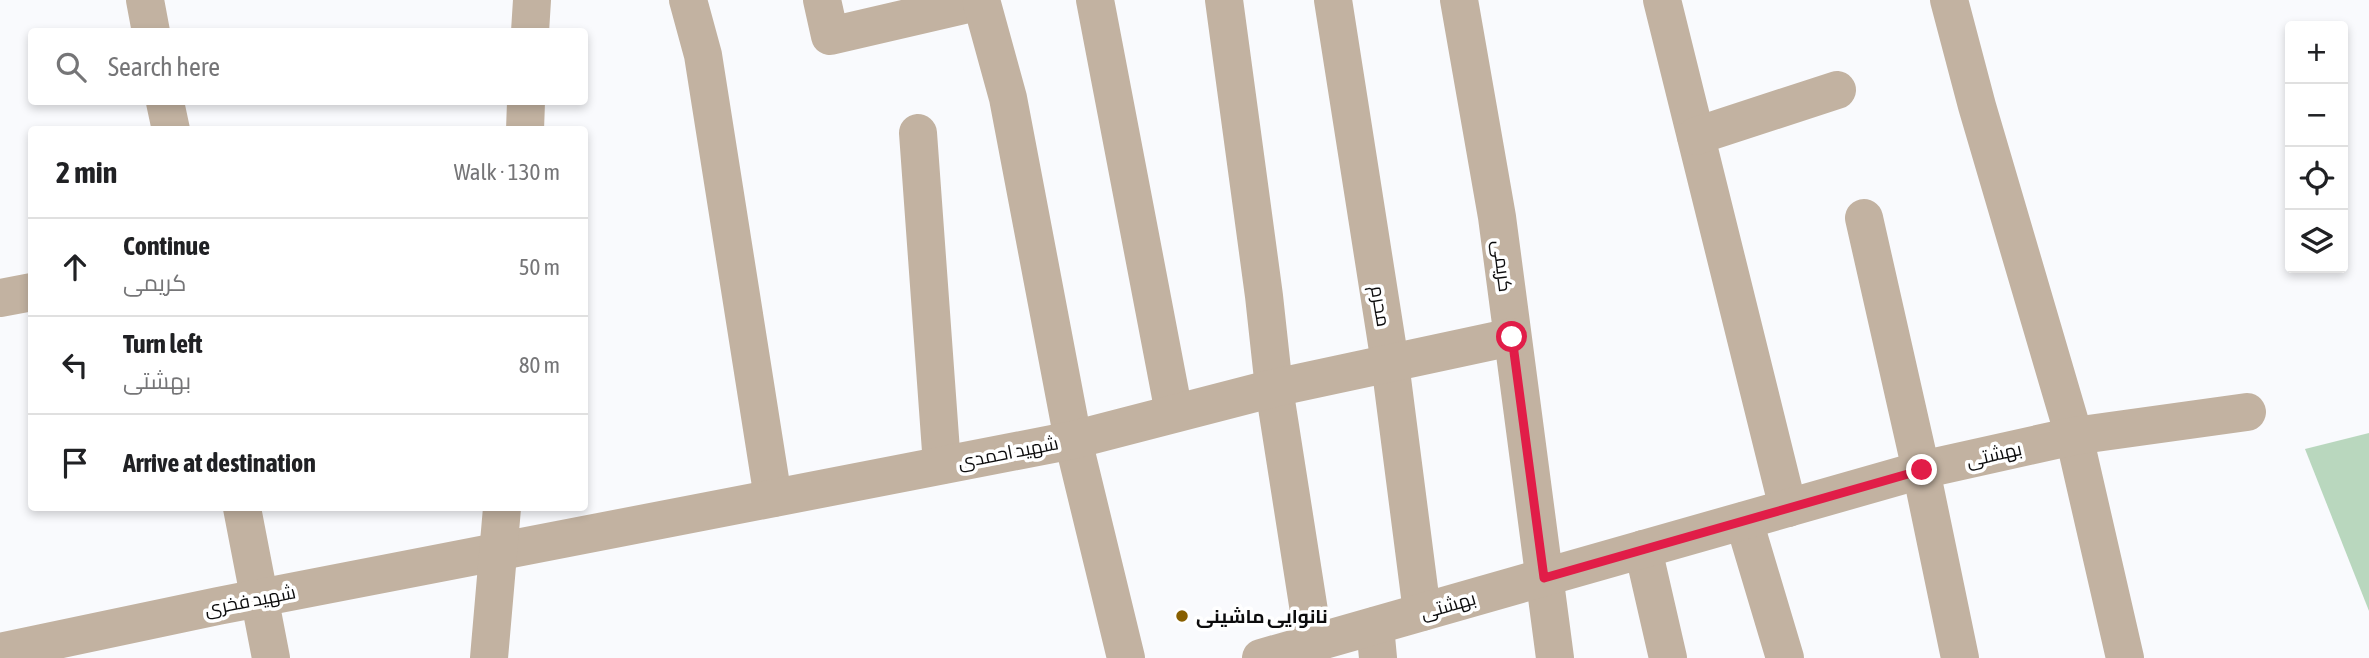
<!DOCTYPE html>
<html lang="en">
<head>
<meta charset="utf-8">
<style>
	body { margin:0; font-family:"Asap Condensed",Cairo,sans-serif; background:#f6f6f6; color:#202124 }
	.controls { position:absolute; right:21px; top:21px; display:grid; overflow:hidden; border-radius:7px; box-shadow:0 4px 10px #0003 }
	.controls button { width:63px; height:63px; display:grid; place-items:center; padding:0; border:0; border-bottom:2px solid #e0e0e0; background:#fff; color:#202124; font:35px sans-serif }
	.stop { position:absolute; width:21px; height:21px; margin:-16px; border:5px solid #e11d48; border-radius:50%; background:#fff }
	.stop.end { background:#e11d48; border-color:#fff; box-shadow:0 2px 7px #0008 }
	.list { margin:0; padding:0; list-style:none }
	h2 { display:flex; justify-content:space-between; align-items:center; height:91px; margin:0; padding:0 28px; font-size:30px }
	h2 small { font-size:23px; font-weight:400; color:#757577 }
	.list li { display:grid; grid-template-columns:46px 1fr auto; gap:21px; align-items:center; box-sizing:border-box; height:98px; padding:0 28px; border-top:2px solid #e0e0e0 }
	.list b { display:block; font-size:26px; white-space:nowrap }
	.list p { margin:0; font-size:23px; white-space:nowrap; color:#757577 }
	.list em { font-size:23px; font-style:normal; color:#757577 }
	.icon { flex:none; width:38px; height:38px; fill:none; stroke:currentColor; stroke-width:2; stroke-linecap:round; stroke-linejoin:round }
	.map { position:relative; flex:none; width:2369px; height:658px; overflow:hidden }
	.search { position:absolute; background:#fff; box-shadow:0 4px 10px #0003; left:28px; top:28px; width:560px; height:77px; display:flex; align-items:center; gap:18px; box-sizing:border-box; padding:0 24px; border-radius:7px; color:#757577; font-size:26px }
	.panel { position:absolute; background:#fff; box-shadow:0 4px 10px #0003; left:28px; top:126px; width:560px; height:385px; border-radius:7px }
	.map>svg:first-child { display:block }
	.green { fill:#b9d7be }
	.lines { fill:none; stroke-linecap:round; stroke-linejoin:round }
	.minor { stroke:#c2b2a1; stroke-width:38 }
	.tertiary { stroke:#c2b2a1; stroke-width:38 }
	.route { stroke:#e11d48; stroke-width:9 }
	.poi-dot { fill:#885f00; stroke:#fff; stroke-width:2.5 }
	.labels { text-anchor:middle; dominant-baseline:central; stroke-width:7; stroke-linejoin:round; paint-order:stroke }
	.street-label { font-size:19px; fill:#0c0c0d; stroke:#fff }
	.poi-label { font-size:19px; font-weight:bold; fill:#0c0c0d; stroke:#fff; text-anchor:start }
</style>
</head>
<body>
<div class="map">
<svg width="2369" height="658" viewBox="0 0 2369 658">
	<rect width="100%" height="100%" fill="#f9fafd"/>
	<polygon class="green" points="2369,433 2369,611 2305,449"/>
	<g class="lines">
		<g class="minor">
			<polyline points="145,0 151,32"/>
			<polyline points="688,0 703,55 773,498"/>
			<polyline points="822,0 830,36 981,1"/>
			<polyline points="981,0 1008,98 1073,440 1126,658"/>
			<polyline points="1095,0 1174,413"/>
			<polyline points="1224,0 1264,296 1274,388 1314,643"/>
			<polyline points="1333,0 1390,363 1422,612"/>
			<polyline points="1459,0 1497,217 1555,658"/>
			<polyline points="1662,0 1788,508"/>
			<polyline points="1949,0 1977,106 2074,436 2125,658"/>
			<polyline points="530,32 532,0"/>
			<polyline points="165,102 171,130"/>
			<polyline points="525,130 526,102"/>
			<polyline points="918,133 942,465"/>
			<polyline points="1696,136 1837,90"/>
			<polyline points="1864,218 1921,470 1960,658"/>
			<polyline points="0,298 32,292"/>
			<polyline points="242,508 271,658"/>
			<polyline points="1744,521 1785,658"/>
			<polyline points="1643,549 1668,658"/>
			<polyline points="1375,626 1378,658"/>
			<polyline points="0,652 218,606 1073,440 1274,388 1512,337"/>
			<polyline points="489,658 502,508"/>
		</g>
		<polyline class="tertiary" points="1261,658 1921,470 2074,436 2247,412"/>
	</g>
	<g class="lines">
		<polyline class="route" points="1512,337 1544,578 1922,470"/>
	</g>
	<circle class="poi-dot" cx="1182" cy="616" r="7"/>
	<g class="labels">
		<g class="street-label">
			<text transform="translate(1503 266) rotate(83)">کریمی</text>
			<text transform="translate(1381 306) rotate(81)">محرم</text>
			<text transform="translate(1008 452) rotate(-11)">شهید احمدی</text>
			<text transform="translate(1994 454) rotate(-13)">بهشتی</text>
			<text transform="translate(250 600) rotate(-11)">شهید فخری</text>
			<text transform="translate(1448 605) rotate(-16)">بهشتی</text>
		</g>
		<g class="poi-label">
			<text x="1196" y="616">نانوایی ماشینی</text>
		</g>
	</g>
</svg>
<div class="controls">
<button>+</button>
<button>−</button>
<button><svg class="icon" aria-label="locate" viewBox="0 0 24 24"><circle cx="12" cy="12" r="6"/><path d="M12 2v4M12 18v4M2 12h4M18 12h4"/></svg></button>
<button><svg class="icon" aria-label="layers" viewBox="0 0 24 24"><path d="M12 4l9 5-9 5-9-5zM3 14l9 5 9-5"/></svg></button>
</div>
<div class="stop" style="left:1512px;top:337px"></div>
<div class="stop end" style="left:1922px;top:470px"></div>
<div class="search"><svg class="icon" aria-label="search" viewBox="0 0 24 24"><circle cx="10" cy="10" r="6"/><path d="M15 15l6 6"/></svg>Search here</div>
<section class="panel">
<h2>2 min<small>Walk · 130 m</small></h2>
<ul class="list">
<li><svg class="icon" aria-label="ahead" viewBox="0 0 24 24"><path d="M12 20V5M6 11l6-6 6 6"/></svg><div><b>Continue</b><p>کریمی</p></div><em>50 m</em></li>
<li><svg class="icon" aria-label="left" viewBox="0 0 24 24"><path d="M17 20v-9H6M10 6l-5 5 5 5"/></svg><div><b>Turn left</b><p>بهشتی</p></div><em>80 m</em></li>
<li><svg class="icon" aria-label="arrive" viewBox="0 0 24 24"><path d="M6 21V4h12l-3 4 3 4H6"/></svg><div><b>Arrive at destination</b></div></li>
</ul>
</section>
</div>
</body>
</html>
